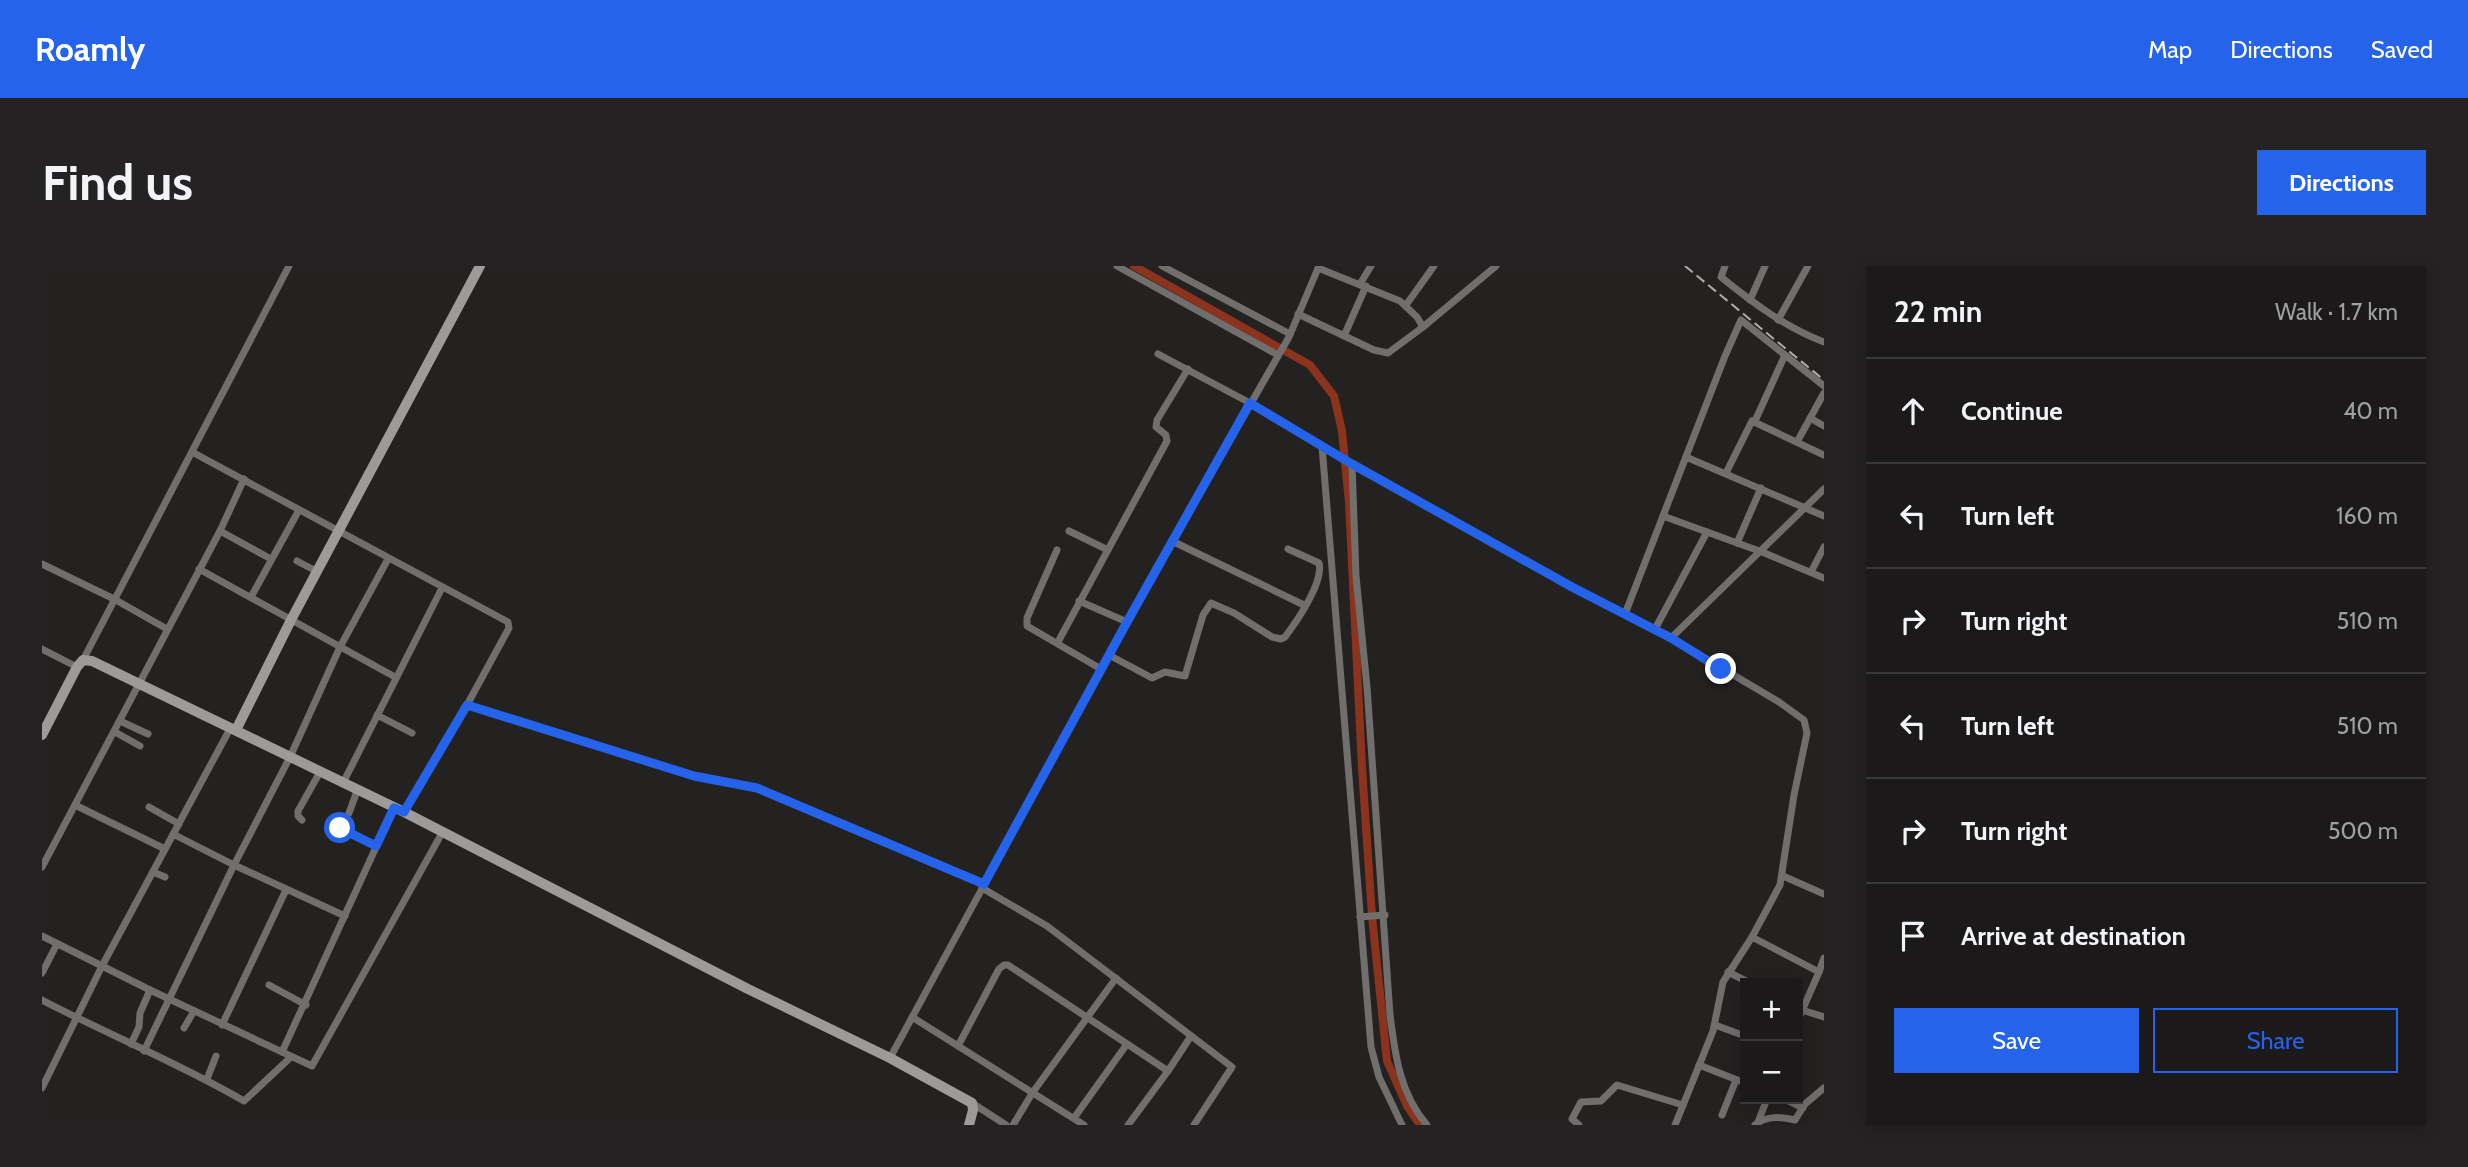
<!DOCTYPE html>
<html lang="en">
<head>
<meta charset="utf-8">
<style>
	body { margin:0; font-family:Cabin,sans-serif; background:#242222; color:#f1f3f6 }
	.controls { position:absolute; right:21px; bottom:21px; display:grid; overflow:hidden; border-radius:0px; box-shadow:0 4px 18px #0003 }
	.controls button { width:63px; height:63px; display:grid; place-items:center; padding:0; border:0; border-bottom:2px solid #393838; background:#1b1919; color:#f1f3f6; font:35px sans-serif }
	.stop { position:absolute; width:21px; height:21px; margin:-16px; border:5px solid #2563eb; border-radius:50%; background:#fff }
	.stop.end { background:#2563eb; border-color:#fff; box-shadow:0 2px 7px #0008 }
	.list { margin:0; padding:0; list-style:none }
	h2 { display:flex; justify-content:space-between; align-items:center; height:91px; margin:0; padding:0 28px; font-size:30px }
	h2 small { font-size:23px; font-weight:400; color:#a0a0a2 }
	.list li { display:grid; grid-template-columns:46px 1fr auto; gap:21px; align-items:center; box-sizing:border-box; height:105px; padding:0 28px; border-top:2px solid #393838 }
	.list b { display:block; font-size:26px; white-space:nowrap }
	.list em { font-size:23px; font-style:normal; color:#a0a0a2 }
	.actions { display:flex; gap:14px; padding:21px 28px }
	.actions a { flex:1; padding:16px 0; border:2px solid #2563eb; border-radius:0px; text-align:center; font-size:24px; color:#2563eb }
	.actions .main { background:#2563eb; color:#fff }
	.icon { flex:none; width:38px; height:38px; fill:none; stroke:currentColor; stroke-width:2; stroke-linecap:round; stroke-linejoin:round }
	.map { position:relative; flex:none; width:1782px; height:859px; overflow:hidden; border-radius:0px }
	header { display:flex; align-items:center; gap:42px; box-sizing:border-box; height:98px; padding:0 35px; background:#2563eb; color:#fff }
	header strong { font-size:33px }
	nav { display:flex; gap:38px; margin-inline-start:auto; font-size:24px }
	.intro { display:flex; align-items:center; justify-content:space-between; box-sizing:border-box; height:168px; padding:0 42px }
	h1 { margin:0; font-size:49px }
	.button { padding:18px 32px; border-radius:0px; background:#2563eb; color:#fff; font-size:24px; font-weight:700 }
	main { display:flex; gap:42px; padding:0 42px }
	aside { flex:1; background:#1b1919; border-radius:0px; box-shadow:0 4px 18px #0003 }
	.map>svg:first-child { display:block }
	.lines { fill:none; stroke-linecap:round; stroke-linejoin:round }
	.canal { stroke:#8c331d; stroke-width:8 }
	.street { stroke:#706f6e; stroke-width:7 }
	.secondary { stroke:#9d9a9a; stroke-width:10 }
	.rail { stroke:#afacac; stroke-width:2; stroke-dasharray:10 5; stroke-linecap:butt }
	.route { stroke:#2563eb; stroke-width:9 }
</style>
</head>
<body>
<header>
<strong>Roamly</strong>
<nav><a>Map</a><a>Directions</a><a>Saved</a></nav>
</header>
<div class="intro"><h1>Find us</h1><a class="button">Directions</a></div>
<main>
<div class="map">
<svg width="1782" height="859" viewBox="0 0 1782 859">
	<rect width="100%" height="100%" fill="#242121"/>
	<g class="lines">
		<polyline class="canal" points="1092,0 1268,99 1292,130 1300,165 1307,236 1320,502 1330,650 1345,795 1365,840 1378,859"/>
		<g class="street">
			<polyline points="1075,0 1236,89"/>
			<polyline points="1120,0 1248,68"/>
			<path d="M 1683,0 L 1679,11 C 1711,37 1743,61 1782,76"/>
			<polyline points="1276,2 1358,35 1375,51 1381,61"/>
			<polyline points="1318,18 1329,0"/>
			<polyline points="1708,34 1723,0"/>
			<polyline points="1364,39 1392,0"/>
			<polyline points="1256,48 1332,84 1346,87 1381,61 1454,0"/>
			<polyline points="1736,54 1766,0"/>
			<polyline points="1302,70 1324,20"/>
			<polyline points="1116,88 1208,137 1310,198 1519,315 1629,372 1737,436 1762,454 1765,467 1752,529 1738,619 1710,671 1681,716 1671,765 1633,859"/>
			<polyline points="1768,152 1782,160"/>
			<polyline points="1713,155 1743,89"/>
			<polyline points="1755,176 1782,127"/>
			<polyline points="1280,180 1329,781 1337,811 1360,859"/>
			<polyline points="150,186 466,356 467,362 425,439 362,546"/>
			<polyline points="1644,191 1782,250"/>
			<path d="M 1310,198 L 1314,310 L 1325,421 L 1348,749 C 1353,789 1358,828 1385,859"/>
			<polyline points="1684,207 1710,155 1782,189"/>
			<polyline points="1621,250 1720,286 1782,312"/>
			<polyline points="178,265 229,293"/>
			<polyline points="1027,265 1066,284"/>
			<polyline points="1130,275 1262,339"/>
			<polyline points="1695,277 1719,222"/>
			<polyline points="1015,284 985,352 985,360 1059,403"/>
			<polyline points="255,295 276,306"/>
			<polyline points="0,298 72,333 125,363"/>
			<polyline points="157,303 353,411"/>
			<polyline points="1769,306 1782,281"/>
			<polyline points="209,331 257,244"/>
			<polyline points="1037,335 1085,356"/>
			<polyline points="1583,348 1683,90 1699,54 1782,120"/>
			<polyline points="1613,363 1665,266"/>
			<polyline points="1629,372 1782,223"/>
			<polyline points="1016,376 1125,175 1124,169 1114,161 1115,154 1146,103"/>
			<polyline points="0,383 35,401"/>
			<path d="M 1067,389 L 1110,412 L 1123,406 L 1143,410 L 1161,349 L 1169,337 L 1192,347 L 1230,371 L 1239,373 L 1243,371 C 1255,355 1282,316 1277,297 L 1246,283"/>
			<polyline points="41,394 247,0"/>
			<polyline points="425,439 652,510 715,522 942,618"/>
			<polyline points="335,449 370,467"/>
			<polyline points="78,455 106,468"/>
			<polyline points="73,466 98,480"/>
			<polyline points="301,517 400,322"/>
			<polyline points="33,539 123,583"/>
			<polyline points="107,541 137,558"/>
			<polyline points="307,547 315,525"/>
			<polyline points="260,554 256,550 256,545 278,506"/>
			<polyline points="288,564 291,560 295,561 334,580"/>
			<polyline points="131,568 192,599 303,650"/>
			<polyline points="0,601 178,265 202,213"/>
			<polyline points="111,606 123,611"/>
			<polyline points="1741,610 1782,628"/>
			<polyline points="940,622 1005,660 1190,801 1152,859"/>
			<polyline points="1318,651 1343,649"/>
			<polyline points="0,670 108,724 270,800 400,567"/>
			<polyline points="1710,671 1777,706 1756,754"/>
			<polyline points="1686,706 1708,717"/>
			<polyline points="1777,706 1782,692"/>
			<polyline points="0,707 15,678"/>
			<polyline points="227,719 264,739"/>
			<path d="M 0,734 C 67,769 137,797 202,835 L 249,791"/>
			<polyline points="1760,744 1782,751"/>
			<polyline points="870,751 1042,859"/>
			<polyline points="180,759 244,624"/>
			<polyline points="1673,759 1703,770"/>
			<polyline points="142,762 152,745"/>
			<polyline points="89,778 97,761 98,747 108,724"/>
			<polyline points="916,780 957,703 962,699 966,699 1126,805 1086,859"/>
			<polyline points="102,785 192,599 248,491 298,381 346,293"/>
			<polyline points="240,786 352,542"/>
			<polyline points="848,792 1110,310 1247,71 1277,0"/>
			<polyline points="1657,799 1703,817"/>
			<polyline points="1126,805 1149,770"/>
			<polyline points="165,813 174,790"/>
			<polyline points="0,822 60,700 189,461"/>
			<polyline points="1743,833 1761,842"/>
			<polyline points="930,837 964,859"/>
			<polyline points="1680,849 1694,814"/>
			<polyline points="1032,852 1085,778"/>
			<polyline points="1716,856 1725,833"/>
			<polyline points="971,859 991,826 1074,712"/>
			<polyline points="1537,859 1530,853 1539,836 1559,835 1575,819 1641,839"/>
			<path d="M 1713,859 C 1725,849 1739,851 1753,854 L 1763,838 L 1782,822"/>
		</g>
		<g class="secondary">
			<polyline points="194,464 249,354 438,0"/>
			<polyline points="0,469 35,401 41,394 50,395 362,546 706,723 848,792 930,837 931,844 927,859"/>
		</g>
		<polyline class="rail" points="1643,0 1782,114"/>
	</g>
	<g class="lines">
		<polyline class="route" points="298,562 334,580 352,542 362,546 425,439 652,510 715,522 942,618 1085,356 1208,137 1310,198 1530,321 1629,372 1679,403"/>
	</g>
</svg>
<div class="controls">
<button>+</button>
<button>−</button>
</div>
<div class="stop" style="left:298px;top:562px"></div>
<div class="stop end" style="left:1679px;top:403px"></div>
</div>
<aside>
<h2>22 min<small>Walk · 1.7 km</small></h2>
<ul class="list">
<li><svg class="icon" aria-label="ahead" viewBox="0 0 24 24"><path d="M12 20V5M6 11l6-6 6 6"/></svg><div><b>Continue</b></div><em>40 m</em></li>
<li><svg class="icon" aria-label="left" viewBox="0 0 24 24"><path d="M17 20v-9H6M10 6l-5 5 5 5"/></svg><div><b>Turn left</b></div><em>160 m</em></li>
<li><svg class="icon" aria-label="right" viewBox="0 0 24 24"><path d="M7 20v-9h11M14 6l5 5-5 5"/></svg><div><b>Turn right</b></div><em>510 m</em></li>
<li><svg class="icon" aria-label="left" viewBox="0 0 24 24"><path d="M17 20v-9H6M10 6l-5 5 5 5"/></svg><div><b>Turn left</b></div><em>510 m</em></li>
<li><svg class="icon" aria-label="right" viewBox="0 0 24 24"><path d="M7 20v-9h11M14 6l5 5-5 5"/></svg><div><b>Turn right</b></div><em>500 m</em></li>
<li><svg class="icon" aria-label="arrive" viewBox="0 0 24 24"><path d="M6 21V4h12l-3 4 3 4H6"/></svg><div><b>Arrive at destination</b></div></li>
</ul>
<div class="actions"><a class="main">Save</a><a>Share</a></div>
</aside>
</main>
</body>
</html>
